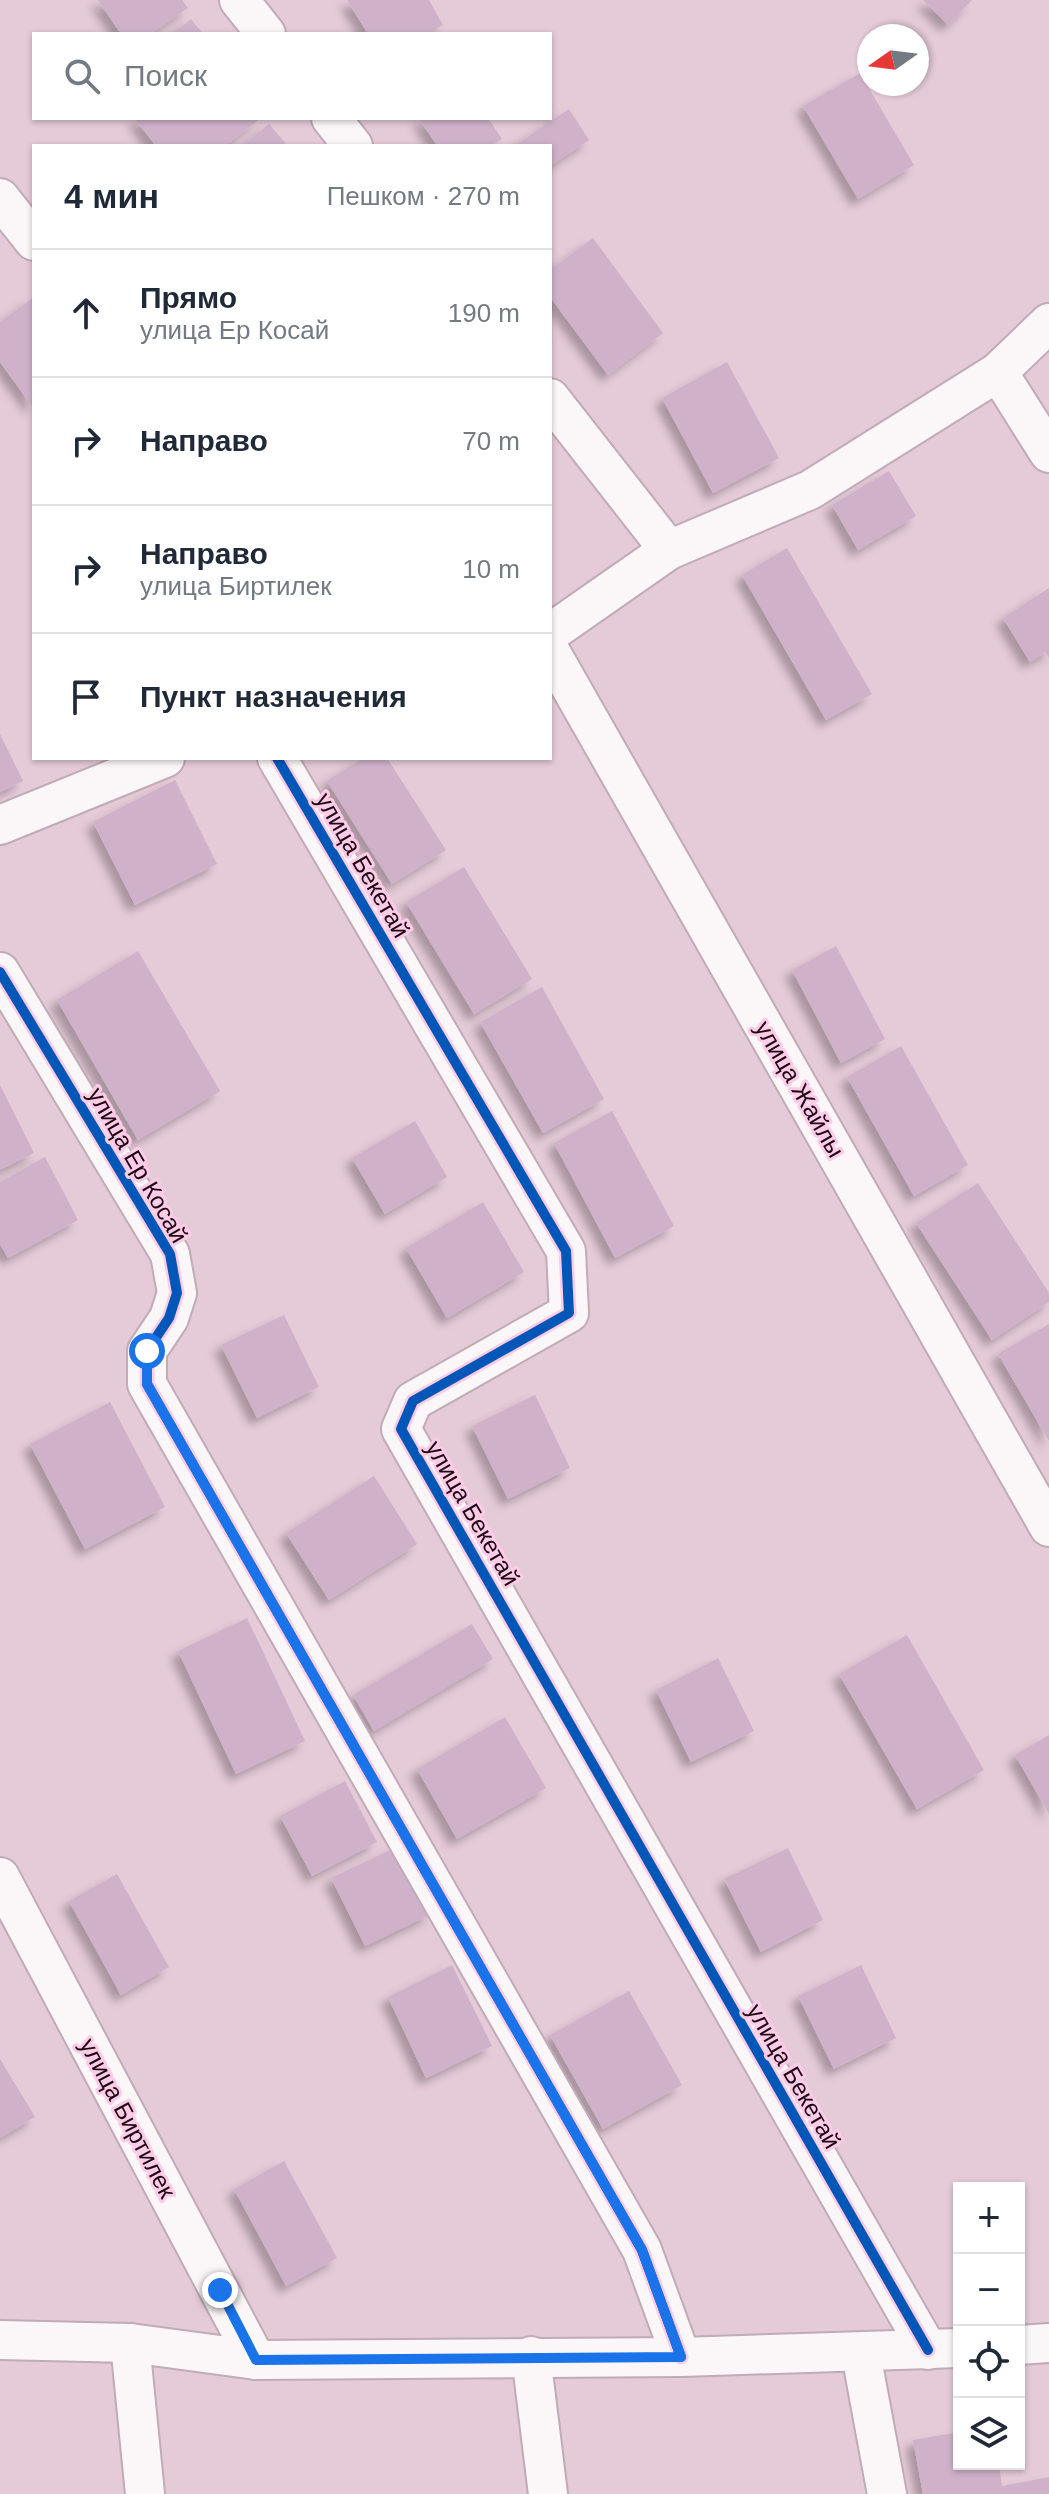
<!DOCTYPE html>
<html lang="ru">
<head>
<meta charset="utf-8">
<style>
	body { margin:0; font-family:Arial,sans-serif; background:#f6f6f7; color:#1f2937 }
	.controls { position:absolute; right:24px; bottom:24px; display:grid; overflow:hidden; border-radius:0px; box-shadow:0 2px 6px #0004 }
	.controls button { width:72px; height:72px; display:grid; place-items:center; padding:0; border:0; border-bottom:2px solid #e0e1e3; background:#fff; color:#1f2937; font:40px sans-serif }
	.compass { position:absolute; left:857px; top:24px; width:72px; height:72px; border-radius:50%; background:#fff; box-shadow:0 2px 6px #0004; rotate:256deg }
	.stop { position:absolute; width:24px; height:24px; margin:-18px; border:6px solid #1a73e8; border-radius:50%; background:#fff }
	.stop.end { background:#1a73e8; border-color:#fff; box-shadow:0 2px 8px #0008 }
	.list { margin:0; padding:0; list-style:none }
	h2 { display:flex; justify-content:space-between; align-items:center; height:104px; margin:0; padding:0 32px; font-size:34px }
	h2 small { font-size:26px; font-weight:400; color:#747a83 }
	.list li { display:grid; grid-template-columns:52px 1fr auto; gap:24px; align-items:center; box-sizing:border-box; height:128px; padding:0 32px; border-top:2px solid #e0e1e3 }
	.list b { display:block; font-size:30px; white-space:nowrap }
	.list p { margin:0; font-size:26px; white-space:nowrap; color:#747a83 }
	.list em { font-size:26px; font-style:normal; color:#747a83 }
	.icon { flex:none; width:44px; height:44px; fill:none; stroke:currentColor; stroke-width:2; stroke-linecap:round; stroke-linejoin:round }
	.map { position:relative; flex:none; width:1049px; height:2494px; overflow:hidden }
	.search { position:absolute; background:#fff; box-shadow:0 2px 6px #0004; left:32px; top:32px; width:520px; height:88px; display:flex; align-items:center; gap:20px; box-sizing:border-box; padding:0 28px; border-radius:0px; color:#747a83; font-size:30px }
	.panel { position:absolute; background:#fff; box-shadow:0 2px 6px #0004; left:32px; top:144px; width:520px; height:616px; border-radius:0px }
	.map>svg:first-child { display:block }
	.building { fill:#cfb2ca; filter:url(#shadow) }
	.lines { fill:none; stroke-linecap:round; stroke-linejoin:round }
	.minor-casing { stroke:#c0abb6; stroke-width:42 }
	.minor { stroke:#fbf7f9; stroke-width:38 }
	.cycleway-casing { stroke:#ffcbe6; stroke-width:15 }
	.cycleway { stroke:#0057b8; stroke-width:10 }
	.route { stroke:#1a73e8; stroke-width:10 }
	.labels { text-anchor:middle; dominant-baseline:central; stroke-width:6; stroke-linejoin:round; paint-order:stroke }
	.street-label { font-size:24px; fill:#1b0a14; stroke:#ffcbe6 }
</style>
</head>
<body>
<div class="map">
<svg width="1049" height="2494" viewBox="0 0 1049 2494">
	<defs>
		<filter id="shadow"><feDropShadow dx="-7" dy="7" stdDeviation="4" flood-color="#0004"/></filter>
	</defs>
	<rect width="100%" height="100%" fill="#e5cad8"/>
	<g class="building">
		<polygon points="98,0 182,0 188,8 150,34 121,34"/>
		<polygon points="347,0 429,0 443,25 427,34 368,34"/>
		<polygon points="923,0 972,0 948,25"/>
		<polygon points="191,19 203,34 172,34"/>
		<polygon points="860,73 914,165 858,199 803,106"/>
		<polygon points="569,109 589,140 550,166 550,146 514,146"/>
		<polygon points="134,118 261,118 225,146 156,146"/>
		<polygon points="419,118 488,118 502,139 491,146 437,146"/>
		<polygon points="269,124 288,146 242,146"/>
		<polygon points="593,238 663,333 608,375 550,297 550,270"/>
		<polygon points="34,297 34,409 0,362 0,322"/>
		<polygon points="727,362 779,458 713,493 662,398"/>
		<polygon points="889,471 916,516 858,550 832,505"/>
		<polygon points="787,548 872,694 826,720 742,575"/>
		<polygon points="1049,588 1049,658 1045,652 1030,662 1003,618"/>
		<polygon points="0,734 23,781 0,792"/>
		<polygon points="363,758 387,758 446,850 392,884 327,781"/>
		<polygon points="175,780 217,864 135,905 93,822"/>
		<polygon points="464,867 532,979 474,1014 406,902"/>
		<polygon points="836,946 885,1039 841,1063 792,970"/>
		<polygon points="138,951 220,1091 138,1140 57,1000"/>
		<polygon points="542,987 604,1099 543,1133 480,1022"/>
		<polygon points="901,1046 968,1165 914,1196 847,1077"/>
		<polygon points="0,1085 34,1153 0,1170"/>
		<polygon points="612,1111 674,1226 615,1258 554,1143"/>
		<polygon points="415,1121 447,1177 385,1214 352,1158"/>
		<polygon points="45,1157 78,1220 8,1258 0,1244 0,1182"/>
		<polygon points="978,1183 1049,1293 1049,1302 992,1340 916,1223"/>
		<polygon points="483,1202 524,1272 447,1318 406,1248"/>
		<polygon points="284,1315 319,1387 257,1418 221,1345"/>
		<polygon points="1049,1324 1049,1441 998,1354"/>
		<polygon points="535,1395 570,1468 508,1499 472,1426"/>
		<polygon points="110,1402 165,1507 85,1549 30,1444"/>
		<polygon points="374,1476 417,1544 329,1600 286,1533"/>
		<polygon points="247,1618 305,1741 236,1774 178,1651"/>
		<polygon points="472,1624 493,1659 374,1731 353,1695"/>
		<polygon points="907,1635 984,1770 917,1809 839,1674"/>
		<polygon points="718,1658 754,1731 691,1762 656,1690"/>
		<polygon points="505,1717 546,1788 457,1839 417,1769"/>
		<polygon points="1049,1735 1049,1814 1015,1755"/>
		<polygon points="345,1781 377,1842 312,1876 280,1816"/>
		<polygon points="399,1846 431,1914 365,1946 331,1878"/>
		<polygon points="788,1848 823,1920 761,1952 724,1879"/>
		<polygon points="117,1874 169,1967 121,1995 69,1901"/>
		<polygon points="452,1965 492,2046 426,2078 388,1997"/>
		<polygon points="861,1965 896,2038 834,2069 798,1996"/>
		<polygon points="629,1991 682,2085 603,2129 550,2035"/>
		<polygon points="0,2059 35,2117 0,2138"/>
		<polygon points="284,2161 337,2258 286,2286 234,2189"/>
		<polygon points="959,2432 959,2464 999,2464 1002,2486 1049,2477 1049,2494 923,2494 913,2440"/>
	</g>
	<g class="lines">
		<defs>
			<g id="minor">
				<polyline points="239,0 266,34"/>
				<polyline points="331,118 353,146"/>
				<polyline points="0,198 34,241"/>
				<polyline points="998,372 1049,453"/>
				<polyline points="550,398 669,550"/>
				<polyline points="550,633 669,550 810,490 998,372 1049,323"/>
				<polyline points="550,651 1049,1527"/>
				<polyline points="277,758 566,1251 569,1313 413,1401 401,1429 928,2350"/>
				<polyline points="0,825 165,758"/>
				<polyline points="0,972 170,1254 177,1293 169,1318 147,1351 147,1384 642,2250 681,2357"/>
				<polyline points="0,1877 256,2360"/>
				<polyline points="0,2340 130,2343 256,2360 681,2357 959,2348"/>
				<polyline points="130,2343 145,2494"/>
				<polyline points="1019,2345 1049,2343"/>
				<polyline points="861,2354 887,2494"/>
				<polyline points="531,2356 548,2494"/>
			</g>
		</defs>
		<use href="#minor" class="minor-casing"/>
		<use href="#minor" class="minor"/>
		<defs>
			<g id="cycleway">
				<polyline points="277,758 566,1251 569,1313 413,1401 401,1429 928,2350"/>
				<polyline points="0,972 170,1254 177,1293 169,1318 147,1351 147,1384 642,2250 681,2357"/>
			</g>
		</defs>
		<use href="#cycleway" class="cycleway-casing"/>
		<use href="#cycleway" class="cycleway"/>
	</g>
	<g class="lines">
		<polyline class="route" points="147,1351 147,1384 642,2250 681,2357 256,2360 220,2290"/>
	</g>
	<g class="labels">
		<g class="street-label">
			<text transform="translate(363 865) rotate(60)">улица Бекетай</text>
			<text transform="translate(800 1089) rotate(60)">улица Жайлы</text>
			<text transform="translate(138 1165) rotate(60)">улица Ер Косай</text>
			<text transform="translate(473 1513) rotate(60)">улица Бекетай</text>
			<text transform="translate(794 2076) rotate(60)">улица Бекетай</text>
			<text transform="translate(128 2118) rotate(62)">улица Биртилек</text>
		</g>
	</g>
</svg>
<div class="controls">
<button>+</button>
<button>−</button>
<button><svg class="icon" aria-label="locate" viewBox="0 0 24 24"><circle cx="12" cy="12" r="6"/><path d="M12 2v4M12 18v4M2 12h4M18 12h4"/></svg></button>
<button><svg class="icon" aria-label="layers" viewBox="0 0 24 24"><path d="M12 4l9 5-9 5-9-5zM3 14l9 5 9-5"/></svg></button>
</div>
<svg class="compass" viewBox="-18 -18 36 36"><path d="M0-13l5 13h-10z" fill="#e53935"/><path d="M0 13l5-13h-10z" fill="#747a83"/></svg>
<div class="stop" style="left:147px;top:1351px"></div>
<div class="stop end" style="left:220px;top:2290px"></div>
<div class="search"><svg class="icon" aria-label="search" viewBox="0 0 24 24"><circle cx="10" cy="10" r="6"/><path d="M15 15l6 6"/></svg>Поиск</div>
<section class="panel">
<h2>4 мин<small>Пешком · 270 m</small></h2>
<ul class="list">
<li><svg class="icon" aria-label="ahead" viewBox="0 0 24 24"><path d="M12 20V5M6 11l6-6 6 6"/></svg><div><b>Прямо</b><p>улица Ер Косай</p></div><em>190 m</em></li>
<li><svg class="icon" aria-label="right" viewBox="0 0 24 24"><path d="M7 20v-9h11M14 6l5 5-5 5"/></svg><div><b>Направо</b></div><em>70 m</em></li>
<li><svg class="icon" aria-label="right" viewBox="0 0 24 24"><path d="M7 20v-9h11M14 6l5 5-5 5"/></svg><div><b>Направо</b><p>улица Биртилек</p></div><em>10 m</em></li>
<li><svg class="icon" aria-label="arrive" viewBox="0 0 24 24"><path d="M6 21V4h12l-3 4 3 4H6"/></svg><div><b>Пункт назначения</b></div></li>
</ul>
</section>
</div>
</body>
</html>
